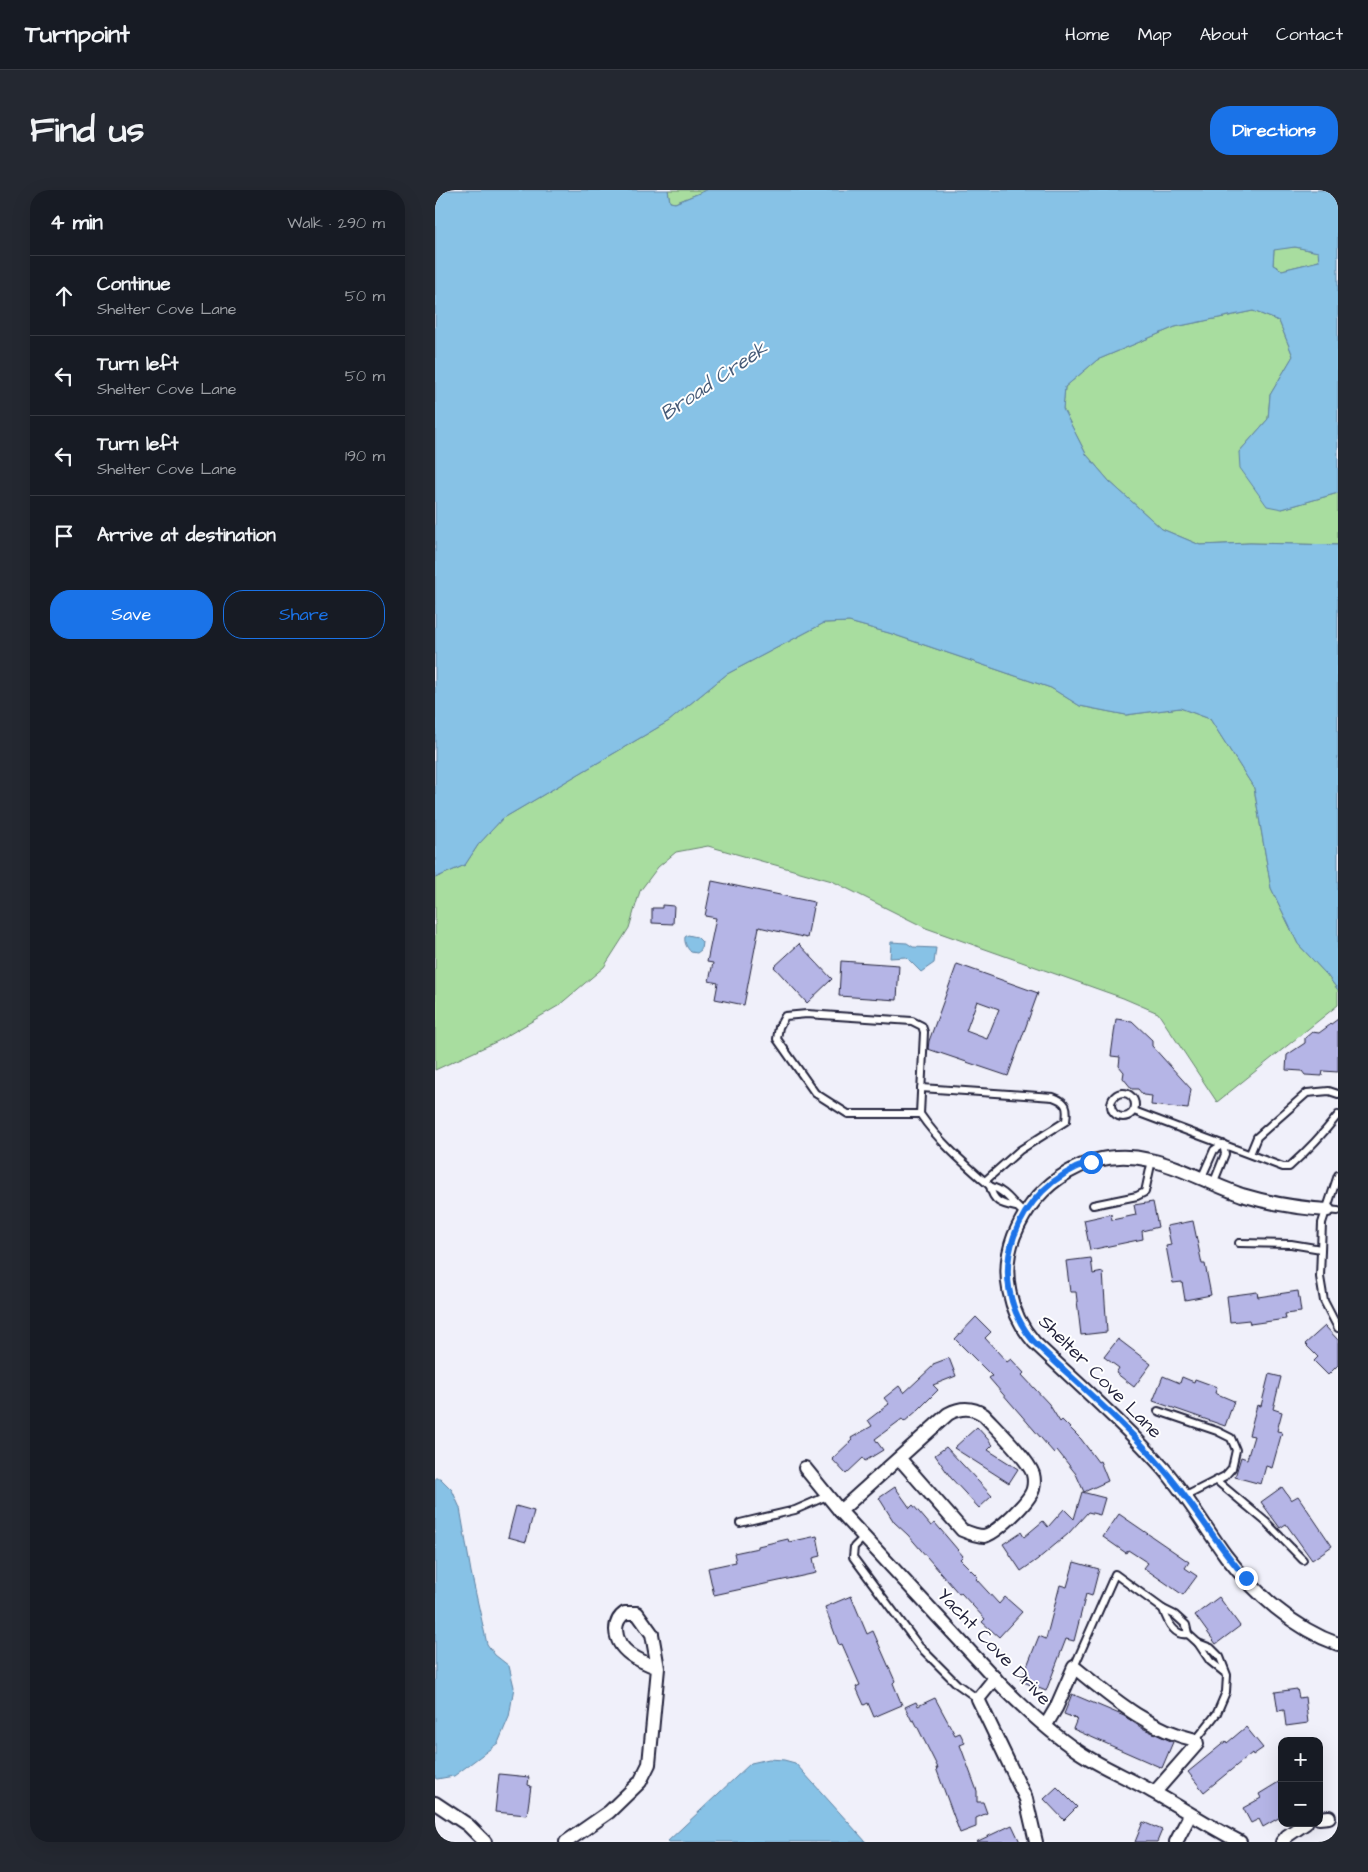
<!DOCTYPE html>
<html lang="en">
<head>
<meta charset="utf-8">
<style>
	body { margin:0; font-family:"Architects Daughter",sans-serif; background:#242831; color:#f1f3f6 }
	.controls { position:absolute; right:15px; bottom:15px; display:grid; overflow:hidden; border-radius:10px; box-shadow:0 5px 20px #0002 }
	.controls button { width:45px; height:45px; display:grid; place-items:center; padding:0; border:0; border-bottom:1px solid #363941; background:#171b24; color:#f1f3f6; font:25px sans-serif }
	.stop { position:absolute; width:15px; height:15px; margin:-11px; border:4px solid #1a73e8; border-radius:50%; background:#fff }
	.stop.end { background:#1a73e8; border-color:#fff; box-shadow:0 1px 5px #0008 }
	.list { margin:0; padding:0; list-style:none }
	h2 { display:flex; justify-content:space-between; align-items:center; height:65px; margin:0; padding:0 20px; font-size:21px }
	h2 small { font-size:16px; font-weight:400; color:#9ea1a6 }
	.list li { display:grid; grid-template-columns:32px 1fr auto; gap:15px; align-items:center; box-sizing:border-box; height:80px; padding:0 20px; border-top:1px solid #363941 }
	.list b { display:block; font-size:19px; white-space:nowrap }
	.list p { margin:0; font-size:16px; white-space:nowrap; color:#9ea1a6 }
	.list em { font-size:16px; font-style:normal; color:#9ea1a6 }
	.actions { display:flex; gap:10px; padding:15px 20px }
	.actions a { flex:1; padding:11px 0; border:1px solid #1a73e8; border-radius:20px; text-align:center; font-size:18px; color:#1a73e8 }
	.actions .main { background:#1a73e8; color:#fff }
	.icon { flex:none; width:28px; height:28px; fill:none; stroke:currentColor; stroke-width:2; stroke-linecap:round; stroke-linejoin:round }
	.map { position:relative; flex:none; width:903px; height:1652px; overflow:hidden; border-radius:20px }
	header { display:flex; align-items:center; gap:30px; box-sizing:border-box; height:70px; padding:0 25px; background:#171b24; border-bottom:1px solid #363941 }
	header strong { font-size:24px }
	nav { display:flex; gap:28px; margin-inline-start:auto; font-size:18px }
	.intro { display:flex; align-items:center; justify-content:space-between; box-sizing:border-box; height:120px; padding:0 30px }
	h1 { margin:0; font-size:35px }
	.button { padding:12px 22px; border-radius:20px; background:#1a73e8; color:#fff; font-size:18px; font-weight:700 }
	main { display:flex; gap:30px; padding:0 30px }
	aside { flex:1; background:#171b24; border-radius:20px; box-shadow:0 5px 20px #0002 }
	.map>svg:first-child { display:block }
	.green { fill:#a8dd9f; stroke:#65806d }
	.water { fill:#87c2e6; stroke:#5f82a2; fill-rule:evenodd }
	.building { fill:#b5b5e6; stroke:#22223b; fill-rule:evenodd }
	.lines { fill:none; stroke-linecap:round; stroke-linejoin:round }
	.service-casing { stroke:#22223b; stroke-width:10 }
	.minor-casing { stroke:#22223b; stroke-width:16 }
	.service { stroke:#fff; stroke-width:6 }
	.minor { stroke:#fff; stroke-width:12 }
	.route { stroke:#1a73e8; stroke-width:6 }
	.labels { text-anchor:middle; dominant-baseline:central; stroke-width:4; stroke-linejoin:round; paint-order:stroke }
	.street-label { font-size:19px; fill:#22223b; stroke:#fff }
	.water-label { font-size:20px; font-style:italic; fill:#455a77; stroke:#fff }
</style>
</head>
<body>
<header>
<strong>Turnpoint</strong>
<nav><a>Home</a><a>Map</a><a>About</a><a>Contact</a></nav>
</header>
<div class="intro"><h1>Find us</h1><a class="button">Directions</a></div>
<main>
<aside>
<h2>4 min<small>Walk · 290 m</small></h2>
<ul class="list">
<li><svg class="icon" aria-label="ahead" viewBox="0 0 24 24"><path d="M12 20V5M6 11l6-6 6 6"/></svg><div><b>Continue</b><p>Shelter Cove Lane</p></div><em>50 m</em></li>
<li><svg class="icon" aria-label="left" viewBox="0 0 24 24"><path d="M17 20v-9H6M10 6l-5 5 5 5"/></svg><div><b>Turn left</b><p>Shelter Cove Lane</p></div><em>50 m</em></li>
<li><svg class="icon" aria-label="left" viewBox="0 0 24 24"><path d="M17 20v-9H6M10 6l-5 5 5 5"/></svg><div><b>Turn left</b><p>Shelter Cove Lane</p></div><em>190 m</em></li>
<li><svg class="icon" aria-label="arrive" viewBox="0 0 24 24"><path d="M6 21V4h12l-3 4 3 4H6"/></svg><div><b>Arrive at destination</b></div></li>
</ul>
<div class="actions"><a class="main">Save</a><a>Share</a></div>
</aside>
<div class="map">
<svg width="903" height="1652" viewBox="0 0 903 1652">
	<rect width="100%" height="100%" fill="#f0f0fa"/>
	<filter id="ink" filterUnits="userSpaceOnUse"><feTurbulence type="fractalNoise" baseFrequency=".02" numOctaves="2"/><feDisplacementMap in="SourceGraphic" scale="10" xChannelSelector="R" yChannelSelector="G"/><feConvolveMatrix kernelMatrix="1 2 1 2 8 2 1 2 1" color-interpolation-filters="sRGB"/></filter>
	<g filter="url(#ink)">
		<g class="green">
			<polygon points="233,0 272,0 240,13 235,12"/>
			<polygon points="860,57 884,62 884,71 847,80 838,75 839,59"/>
			<polygon points="818,121 844,131 858,166 835,205 833,229 804,262 847,319 903,303 903,355 815,353 765,355 727,339 674,291 651,264 628,219 630,197 662,170 740,137"/>
			<polygon points="414,432 454,443 616,498 645,516 691,525 745,518 775,529 819,598 836,698 863,754 892,785 903,800 903,815 782,912 723,823 688,808 491,738 397,691 273,656 241,662 223,677 205,701 194,738 169,777 123,816 63,851 0,880 0,688 30,675 43,655 67,629 234,531 292,484 389,433"/>
		</g>
		<g class="water">
			<path d="M 0,0 L 233,0 L 235,12 L 240,13 L 272,0 L 903,0 L 903,303 L 847,319 L 832,316 L 805,278 L 804,262 L 833,229 L 835,205 L 858,166 L 844,131 L 818,121 L 740,137 L 662,170 L 630,197 L 628,219 L 651,264 L 674,291 L 727,339 L 765,355 L 815,353 L 903,355 L 903,800 L 892,785 L 863,754 L 836,698 L 819,598 L 775,529 L 745,518 L 691,525 L 645,516 L 616,498 L 454,443 L 414,432 L 389,433 L 292,484 L 234,531 L 67,629 L 43,655 L 30,675 L 0,688 ZM 860,57 L 883,62 L 884,71 L 847,80 L 838,75 L 839,60 Z"/>
			<path d="M 253,745 L 262,747 L 267,752 L 266,760 L 262,763 L 256,762 C 252,758 249,753 250,747 Z"/>
			<polygon points="456,752 472,753 478,757 501,758 499,773 486,782 471,767 455,768"/>
			<polygon points="0,1288 5,1288 17,1300 25,1318 36,1382 52,1454 60,1465 74,1476 79,1497 74,1527 63,1553 19,1586 2,1589 0,1588"/>
			<polygon points="334,1569 349,1570 360,1573 431,1652 232,1652 316,1573"/>
		</g>
		<g class="building">
			<polygon points="277,691 379,712 372,748 324,737 309,815 280,809 283,793 274,791 278,773 272,772 281,728 270,726"/>
			<polygon points="227,715 239,716 238,734 217,733 217,718 227,718"/>
			<polygon points="364,754 397,789 372,813 339,777"/>
			<polygon points="406,771 464,775 462,810 404,806"/>
			<path d="M 522,774 L 603,803 L 573,886 L 493,859 L 494,851 ZM 542,811 L 564,819 L 552,849 L 531,841 Z"/>
			<polygon points="681,829 697,831 717,850 717,856 756,899 753,919 716,915 717,906 708,905 703,899 697,899 688,888 689,882 684,876 685,867 676,866"/>
			<polygon points="903,829 903,882 888,881 887,886 870,885 867,881 851,880 852,865 870,853 870,848 877,842 884,843"/>
			<polygon points="718,1012 723,1037 707,1041 708,1049 655,1060 649,1030 676,1024 677,1030 701,1025 699,1015"/>
			<polygon points="758,1031 767,1074 770,1074 776,1105 750,1110 747,1092 738,1093 731,1056 736,1055 732,1036"/>
			<polygon points="656,1068 658,1084 668,1082 672,1142 646,1145 641,1102 635,1102 631,1071"/>
			<polygon points="863,1101 866,1122 850,1124 851,1129 815,1134 814,1130 795,1132 792,1106 822,1102 823,1107"/>
			<polygon points="541,1127 556,1142 550,1148 572,1172 576,1169 589,1183 587,1185 614,1214 625,1232 627,1230 646,1249 663,1272 665,1271 673,1291 649,1302 641,1284 622,1260 619,1263 554,1188 557,1186 520,1149"/>
			<polygon points="890,1136 903,1150 903,1175 893,1185 879,1171 883,1167 870,1154"/>
			<polygon points="683,1149 716,1174 699,1197 681,1183 684,1178 669,1167"/>
			<polygon points="514,1168 521,1186 498,1195 503,1200 483,1220 469,1232 467,1229 440,1249 448,1260 430,1271 428,1268 411,1284 397,1269 417,1250 416,1248 437,1236 433,1230 454,1214 449,1208 464,1196 469,1203 498,1176 498,1174"/>
			<polygon points="834,1184 846,1187 838,1219 847,1222 842,1241 847,1242 837,1278 831,1276 826,1294 800,1287 806,1267 812,1269 819,1246 814,1245 822,1215 826,1216"/>
			<polygon points="728,1186 745,1193 747,1187 759,1192 760,1189 782,1197 780,1203 799,1211 790,1236 718,1211"/>
			<polygon points="542,1237 558,1255 553,1260 583,1279 574,1293 519,1258"/>
			<polygon points="511,1257 557,1306 544,1318 516,1288 500,1265"/>
			<polygon points="460,1297 475,1318 478,1315 496,1336 500,1333 528,1366 525,1369 543,1387 541,1389 564,1414 570,1407 587,1422 564,1447 547,1432 550,1429 526,1403 524,1404 473,1345 459,1332 444,1308"/>
			<polygon points="847,1297 856,1310 863,1306 897,1356 877,1370 851,1334 845,1338 826,1312"/>
			<polygon points="647,1302 670,1308 665,1325 653,1322 633,1344 603,1369 586,1381 568,1354 586,1342 589,1347 608,1331 613,1337 629,1319 639,1329"/>
			<polygon points="81,1316 99,1321 91,1352 73,1347"/>
			<polygon points="684,1324 754,1372 750,1378 762,1386 748,1405 709,1378 713,1373 693,1360 691,1363 668,1347"/>
			<polygon points="382,1346 386,1366 378,1368 381,1383 279,1405 273,1378 301,1372 299,1363 323,1358 323,1356 353,1349 354,1352"/>
			<polygon points="639,1372 664,1379 657,1406 651,1404 639,1451 631,1449 611,1501 586,1491 604,1446 611,1449 625,1395 632,1397"/>
			<polygon points="416,1406 432,1444 438,1441 460,1491 458,1493 467,1515 439,1527 433,1513 429,1515 421,1497 425,1495 407,1454 404,1455 390,1417"/>
			<polygon points="784,1407 805,1436 781,1454 760,1425"/>
			<polygon points="862,1499 864,1508 870,1507 873,1533 851,1536 849,1520 843,1521 840,1502"/>
			<polygon points="637,1504 689,1526 707,1538 738,1552 727,1578 638,1539 642,1529 629,1524"/>
			<polygon points="500,1508 520,1545 525,1543 530,1553 525,1555 542,1601 542,1612 548,1612 552,1623 541,1628 541,1637 525,1643 501,1578 503,1578 479,1530 477,1531 470,1517 481,1512 483,1516"/>
			<polygon points="811,1537 828,1558 818,1565 817,1563 769,1602 753,1582 791,1551 792,1553"/>
			<polygon points="64,1584 94,1587 93,1595 96,1596 92,1625 60,1622"/>
			<polygon points="847,1590 847,1626 828,1637 824,1629 816,1633 808,1618 826,1608 824,1604"/>
			<polygon points="622,1597 642,1617 629,1630 609,1609"/>
			<polygon points="708,1632 727,1640 722,1652 700,1652"/>
			<polygon points="577,1635 585,1652 541,1652"/>
		</g>
		<g class="lines">
			<defs>
				<g id="service">
					<path d="M 486,898 L 618,907 C 632,912 633,917 631,931 L 585,960 L 550,991"/>
					<circle cx="688" cy="915" r="12"/>
					<path d="M 699,921 L 848,977 L 854,977 C 872,961 888,944 903,925"/>
					<path d="M 485,924 L 413,924 L 380,903 L 342,849 L 344,837 L 350,826 L 372,824 L 477,831 L 487,836 L 489,842 L 485,924 C 504,952 530,974 555,996"/>
					<polyline points="815,964 822,947 872,903 894,901 903,904"/>
					<polyline points="903,985 887,1033 885,1087 889,1111 903,1138"/>
					<polyline points="766,989 779,960 788,954 790,964 778,994"/>
					<polyline points="658,1015 702,1006 710,1002 717,970"/>
					<path d="M 581,1017 C 566,1014 558,1012 555,996 C 573,1002 576,1013 590,1024"/>
					<polyline points="893,1020 903,1021"/>
					<polyline points="804,1053 856,1054 886,1059"/>
					<polyline points="723,1221 782,1241 796,1248 801,1260 797,1278 790,1286 749,1307"/>
					<polyline points="782,1291 831,1332 868,1370"/>
					<polyline points="305,1333 360,1320 392,1306"/>
					<polyline points="429,1347 419,1357 418,1367 484,1456 522,1494 543,1509"/>
					<path d="M 728,1419 C 732,1431 739,1447 753,1444"/>
					<polyline points="763,1453 775,1471 790,1483"/>
					<polyline points="639,1477 680,1384 728,1419 740,1425 751,1435 753,1444 763,1453 776,1458 785,1467 792,1485 791,1502 782,1523 761,1550"/>
				</g>
				<g id="minor">
					<path d="M 893,1020 C 862,1018 837,1014 807,1005 C 777,995 745,976 715,970 C 656,956 601,991 579,1046 C 565,1082 574,1123 599,1152 C 643,1194 689,1234 729,1279 C 752,1306 770,1337 791,1366 C 819,1402 859,1439 903,1454"/>
					<path d="M 370,1278 L 405,1321 L 568,1497 C 591,1520 617,1544 644,1562 C 668,1578 694,1588 718,1602 C 747,1618 775,1637 805,1652"/>
					<path d="M 405,1321 L 513,1224 C 526,1217 537,1217 549,1225 C 561,1238 593,1269 598,1284 C 599,1288 599,1295 598,1299 C 595,1311 561,1344 549,1346 C 541,1346 534,1343 527,1340 L 464,1268"/>
					<polyline points="560,1488 543,1509 591,1609 601,1652"/>
					<path d="M 611,1535 L 621,1518 L 639,1477 C 676,1507 713,1540 761,1550 L 762,1554 L 720,1602"/>
					<polyline points="0,1613 33,1635 50,1652"/>
					<polyline points="884,1628 894,1627"/>
					<path d="M 131,1652 L 174,1622 L 205,1592 L 214,1574 L 223,1478 L 217,1444 L 202,1423 L 190,1423 C 184,1427 181,1432 181,1440 C 182,1462 205,1471 223,1478"/>
					<polyline points="741,1652 755,1625"/>
					<polyline points="847,1652 852,1646 871,1633"/>
				</g>
			</defs>
			<use href="#service" class="service-casing"/>
			<use href="#minor" class="minor-casing"/>
			<use href="#service" class="service"/>
			<use href="#minor" class="minor"/>
		</g>
	</g>
	<g class="lines" filter="url(#ink)">
		<path class="route" d="M 656,972 C 580,996 545,1088 599,1152 C 643,1194 691,1234 730,1281 C 759,1315 782,1355 811,1388"/>
	</g>
	<g class="labels">
		<g class="street-label">
			<text transform="translate(665 1187) rotate(45)">Shelter Cove Lane</text>
			<text transform="translate(559 1457) rotate(46)">Yacht Cove Drive</text>
		</g>
		<g class="water-label">
			<text transform="translate(279 191) rotate(-34)">Broad Creek</text>
		</g>
	</g>
</svg>
<div class="controls">
<button>+</button>
<button>−</button>
</div>
<div class="stop" style="left:656px;top:972px"></div>
<div class="stop end" style="left:811px;top:1388px"></div>
</div>
</main>
</body>
</html>
